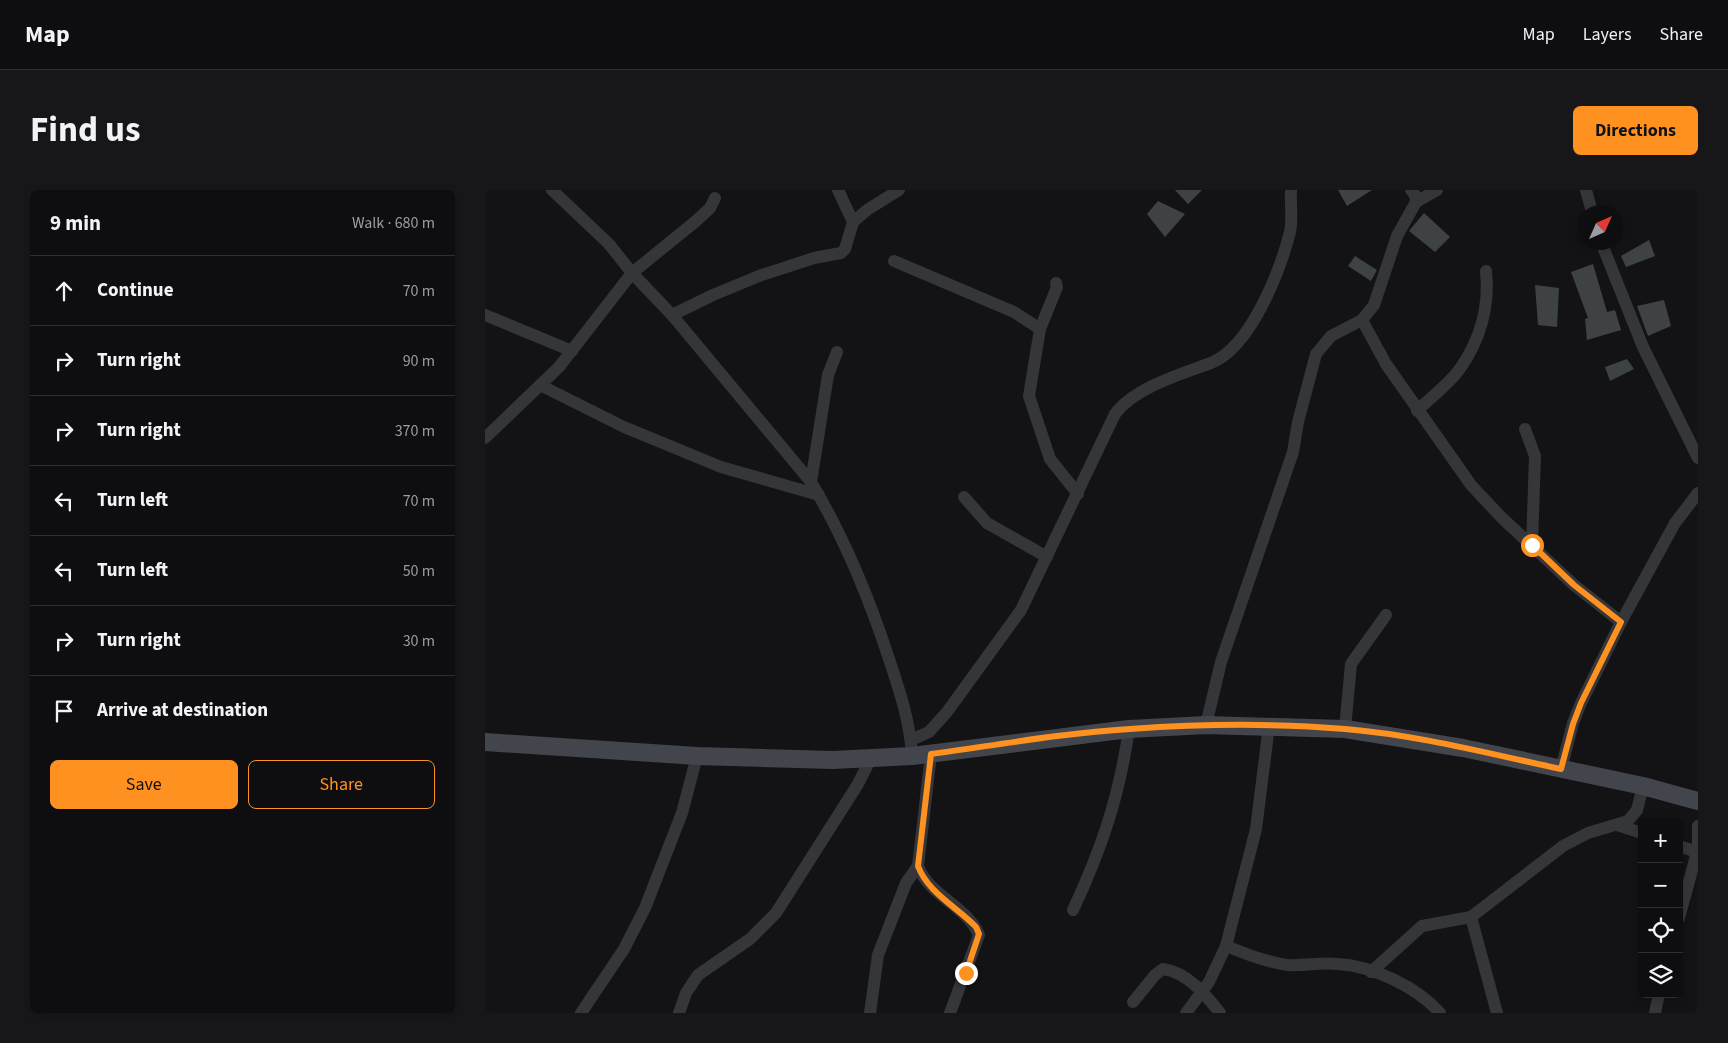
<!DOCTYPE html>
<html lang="en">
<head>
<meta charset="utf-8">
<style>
	body { margin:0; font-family:"Source Sans 3",sans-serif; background:#171719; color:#f1f3f6 }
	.controls { position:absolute; right:15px; bottom:15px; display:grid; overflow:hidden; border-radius:8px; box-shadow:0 2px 8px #0003 }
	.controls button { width:45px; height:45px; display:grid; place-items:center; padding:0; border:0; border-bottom:1px solid #2e2e30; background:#0e0e10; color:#f1f3f6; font:25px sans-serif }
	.compass { position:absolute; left:1093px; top:15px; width:45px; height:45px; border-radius:50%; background:#0e0e10; box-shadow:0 2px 8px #0003; rotate:45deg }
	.stop { position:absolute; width:15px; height:15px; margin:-11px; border:4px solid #ff9121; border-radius:50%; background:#fff }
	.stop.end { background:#ff9121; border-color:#fff; box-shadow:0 1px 5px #0008 }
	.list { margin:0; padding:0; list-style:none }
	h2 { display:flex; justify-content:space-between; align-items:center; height:65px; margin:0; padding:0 20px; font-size:21px }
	h2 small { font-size:16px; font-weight:400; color:#9b9c9f }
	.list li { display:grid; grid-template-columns:32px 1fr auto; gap:15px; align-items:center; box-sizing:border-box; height:70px; padding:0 20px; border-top:1px solid #2e2e30 }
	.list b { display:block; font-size:19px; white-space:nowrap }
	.list em { font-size:16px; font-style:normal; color:#9b9c9f }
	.actions { display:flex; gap:10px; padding:15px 20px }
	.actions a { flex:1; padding:11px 0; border:1px solid #ff9121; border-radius:8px; text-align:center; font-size:18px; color:#ff9121 }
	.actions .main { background:#ff9121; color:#111 }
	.icon { flex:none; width:28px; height:28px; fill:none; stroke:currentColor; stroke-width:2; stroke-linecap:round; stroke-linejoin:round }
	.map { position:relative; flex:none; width:1213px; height:823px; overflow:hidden; border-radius:8px }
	header { display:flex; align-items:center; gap:30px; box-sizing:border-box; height:70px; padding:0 25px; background:#0e0e10; border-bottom:1px solid #2e2e30 }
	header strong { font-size:24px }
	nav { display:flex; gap:28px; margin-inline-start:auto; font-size:18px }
	.intro { display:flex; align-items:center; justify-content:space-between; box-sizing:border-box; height:120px; padding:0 30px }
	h1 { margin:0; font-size:35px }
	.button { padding:12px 22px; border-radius:8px; background:#ff9121; color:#111; font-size:18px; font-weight:700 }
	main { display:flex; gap:30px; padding:0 30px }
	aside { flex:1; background:#0e0e10; border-radius:8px; box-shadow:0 2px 8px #0003 }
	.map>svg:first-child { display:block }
	.building { fill:#3f4245 }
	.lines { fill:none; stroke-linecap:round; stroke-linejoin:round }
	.street { stroke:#34363a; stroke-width:12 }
	.secondary { stroke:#42454b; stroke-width:18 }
	.route { stroke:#ff9121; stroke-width:6 }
</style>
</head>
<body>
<header>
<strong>Map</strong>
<nav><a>Map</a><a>Layers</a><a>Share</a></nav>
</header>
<div class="intro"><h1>Find us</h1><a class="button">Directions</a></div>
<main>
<aside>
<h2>9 min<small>Walk · 680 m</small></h2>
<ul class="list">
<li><svg class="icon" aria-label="ahead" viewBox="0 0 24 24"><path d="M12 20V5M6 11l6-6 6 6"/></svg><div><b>Continue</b></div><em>70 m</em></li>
<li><svg class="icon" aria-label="right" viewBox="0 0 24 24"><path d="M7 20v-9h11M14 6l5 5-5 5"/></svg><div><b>Turn right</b></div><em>90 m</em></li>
<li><svg class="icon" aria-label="right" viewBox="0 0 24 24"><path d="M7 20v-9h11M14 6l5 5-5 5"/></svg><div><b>Turn right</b></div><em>370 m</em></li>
<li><svg class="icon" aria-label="left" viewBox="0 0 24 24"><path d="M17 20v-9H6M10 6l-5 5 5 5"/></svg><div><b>Turn left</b></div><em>70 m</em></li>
<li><svg class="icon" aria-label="left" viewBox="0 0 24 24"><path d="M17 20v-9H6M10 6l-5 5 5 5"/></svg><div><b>Turn left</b></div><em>50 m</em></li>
<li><svg class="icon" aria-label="right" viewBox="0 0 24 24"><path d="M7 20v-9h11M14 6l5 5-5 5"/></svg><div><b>Turn right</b></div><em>30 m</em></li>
<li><svg class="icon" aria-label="arrive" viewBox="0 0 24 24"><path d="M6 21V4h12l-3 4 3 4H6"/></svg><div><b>Arrive at destination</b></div></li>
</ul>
<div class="actions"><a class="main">Save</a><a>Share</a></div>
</aside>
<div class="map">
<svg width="1213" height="823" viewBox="0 0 1213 823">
	<rect width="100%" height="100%" fill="#131315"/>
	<g class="building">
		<polygon points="690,0 717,0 703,14"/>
		<polygon points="853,0 887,0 862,16"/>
		<polygon points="673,11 700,24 680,47 662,24"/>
		<polygon points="939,23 965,47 950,62 924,41"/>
		<polygon points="1164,50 1170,66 1141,77 1136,66"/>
		<polygon points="870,66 892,80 886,91 863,76"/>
		<polygon points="1108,74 1122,122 1130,120 1136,140 1102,150 1100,129 1103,128 1086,82"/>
		<polygon points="1050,95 1074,98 1072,137 1053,135"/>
		<polygon points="1179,110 1186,136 1163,146 1152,116"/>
		<polygon points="1142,169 1149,179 1125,191 1120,177"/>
	</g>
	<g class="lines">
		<g class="street">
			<polyline points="67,0 124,54 147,83 211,31 225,18 230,8"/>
			<polyline points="353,0 368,32"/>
			<polyline points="1101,0 1107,22"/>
			<polyline points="931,12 952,0"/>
			<polyline points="1116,52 1158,157 1213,268"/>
			<polyline points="409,71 529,122 555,139"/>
			<polyline points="571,93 572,97 555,139 544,206 565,269 593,304"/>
			<polyline points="0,125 87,161"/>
			<polyline points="187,125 228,105 274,86 329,68 356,63 360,59 368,32 382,20 414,0"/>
			<polyline points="877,130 901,174 986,295 1016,327 1089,395 1136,432"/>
			<polyline points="55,195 139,237 236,277 334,305"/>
			<path d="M 932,221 C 946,207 963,195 974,180 C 995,151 1005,116 1001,81"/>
			<polyline points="1040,239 1050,266 1047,355"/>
			<path d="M 0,248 L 74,177 L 147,83 L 187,125 L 326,292 C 359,347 383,405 403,466 C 414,499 425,531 427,566"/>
			<polyline points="326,292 343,185 352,162"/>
			<polyline points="479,307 502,333 562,367"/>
			<polyline points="721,535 736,472 808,262 813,232 831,164 846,146 877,130 889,115 912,46 931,12 930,5 926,0"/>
			<polyline points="860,539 866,474 901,425"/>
			<path d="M 426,550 L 444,542 L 462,522 L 536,420 L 630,224 C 649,198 696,184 726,173 C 766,157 795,81 805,42 C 808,28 805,14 806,0"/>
			<path d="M 446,564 L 433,676 C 444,706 482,716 494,745 L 465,823"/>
			<polyline points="1076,579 1088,533 1096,513 1136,432 1190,333 1213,303"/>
			<polyline points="1132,635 1157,643"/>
			<polyline points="1213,636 1213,664"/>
			<polyline points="1194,656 1212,662 1194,728"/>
			<path d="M 588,720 C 617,658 634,607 644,539"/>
			<polyline points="986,727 1078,656 1103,643 1143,631 1152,620 1158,596"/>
			<path d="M 741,756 C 761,764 781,772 803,775 C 820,776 837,772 853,774 C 888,776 932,797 955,823"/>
			<polyline points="886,782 937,736 986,727 1012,823"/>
			<path d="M 648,812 L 670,785 L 678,779 C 702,782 721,805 735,823"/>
			<polyline points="96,823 139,759 160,718 197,623 212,566"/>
			<polyline points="194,823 201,803 213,785 265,749 291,723 373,594 386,568"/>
			<polyline points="385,823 393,765 421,693 433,676"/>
			<polyline points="701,823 724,792 741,756 771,639 784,536"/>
			<polyline points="1170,823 1174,804"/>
		</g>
		<polyline class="secondary" points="0,552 212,566 348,570 427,566 644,539 721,535 860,539 978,558 1158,596 1213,611"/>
	</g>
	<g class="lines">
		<path class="route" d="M 481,783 L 494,744 L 491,737 C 472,717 443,703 433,676 L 446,564 C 512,555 579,543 645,539 C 716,534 789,533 860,539 C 933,545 1005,564 1076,579 L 1088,534 L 1096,513 L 1136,432 L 1089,395 L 1047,355"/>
	</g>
</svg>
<div class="controls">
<button>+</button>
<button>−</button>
<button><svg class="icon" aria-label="locate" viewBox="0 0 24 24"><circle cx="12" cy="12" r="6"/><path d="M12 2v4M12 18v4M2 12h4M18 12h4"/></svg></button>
<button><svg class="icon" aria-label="layers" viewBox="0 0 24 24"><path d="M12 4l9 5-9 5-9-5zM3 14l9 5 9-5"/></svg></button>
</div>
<svg class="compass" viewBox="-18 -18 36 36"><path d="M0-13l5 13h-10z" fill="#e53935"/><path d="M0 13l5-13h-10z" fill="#9b9c9f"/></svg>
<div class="stop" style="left:1047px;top:355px"></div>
<div class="stop end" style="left:481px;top:783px"></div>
</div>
</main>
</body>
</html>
